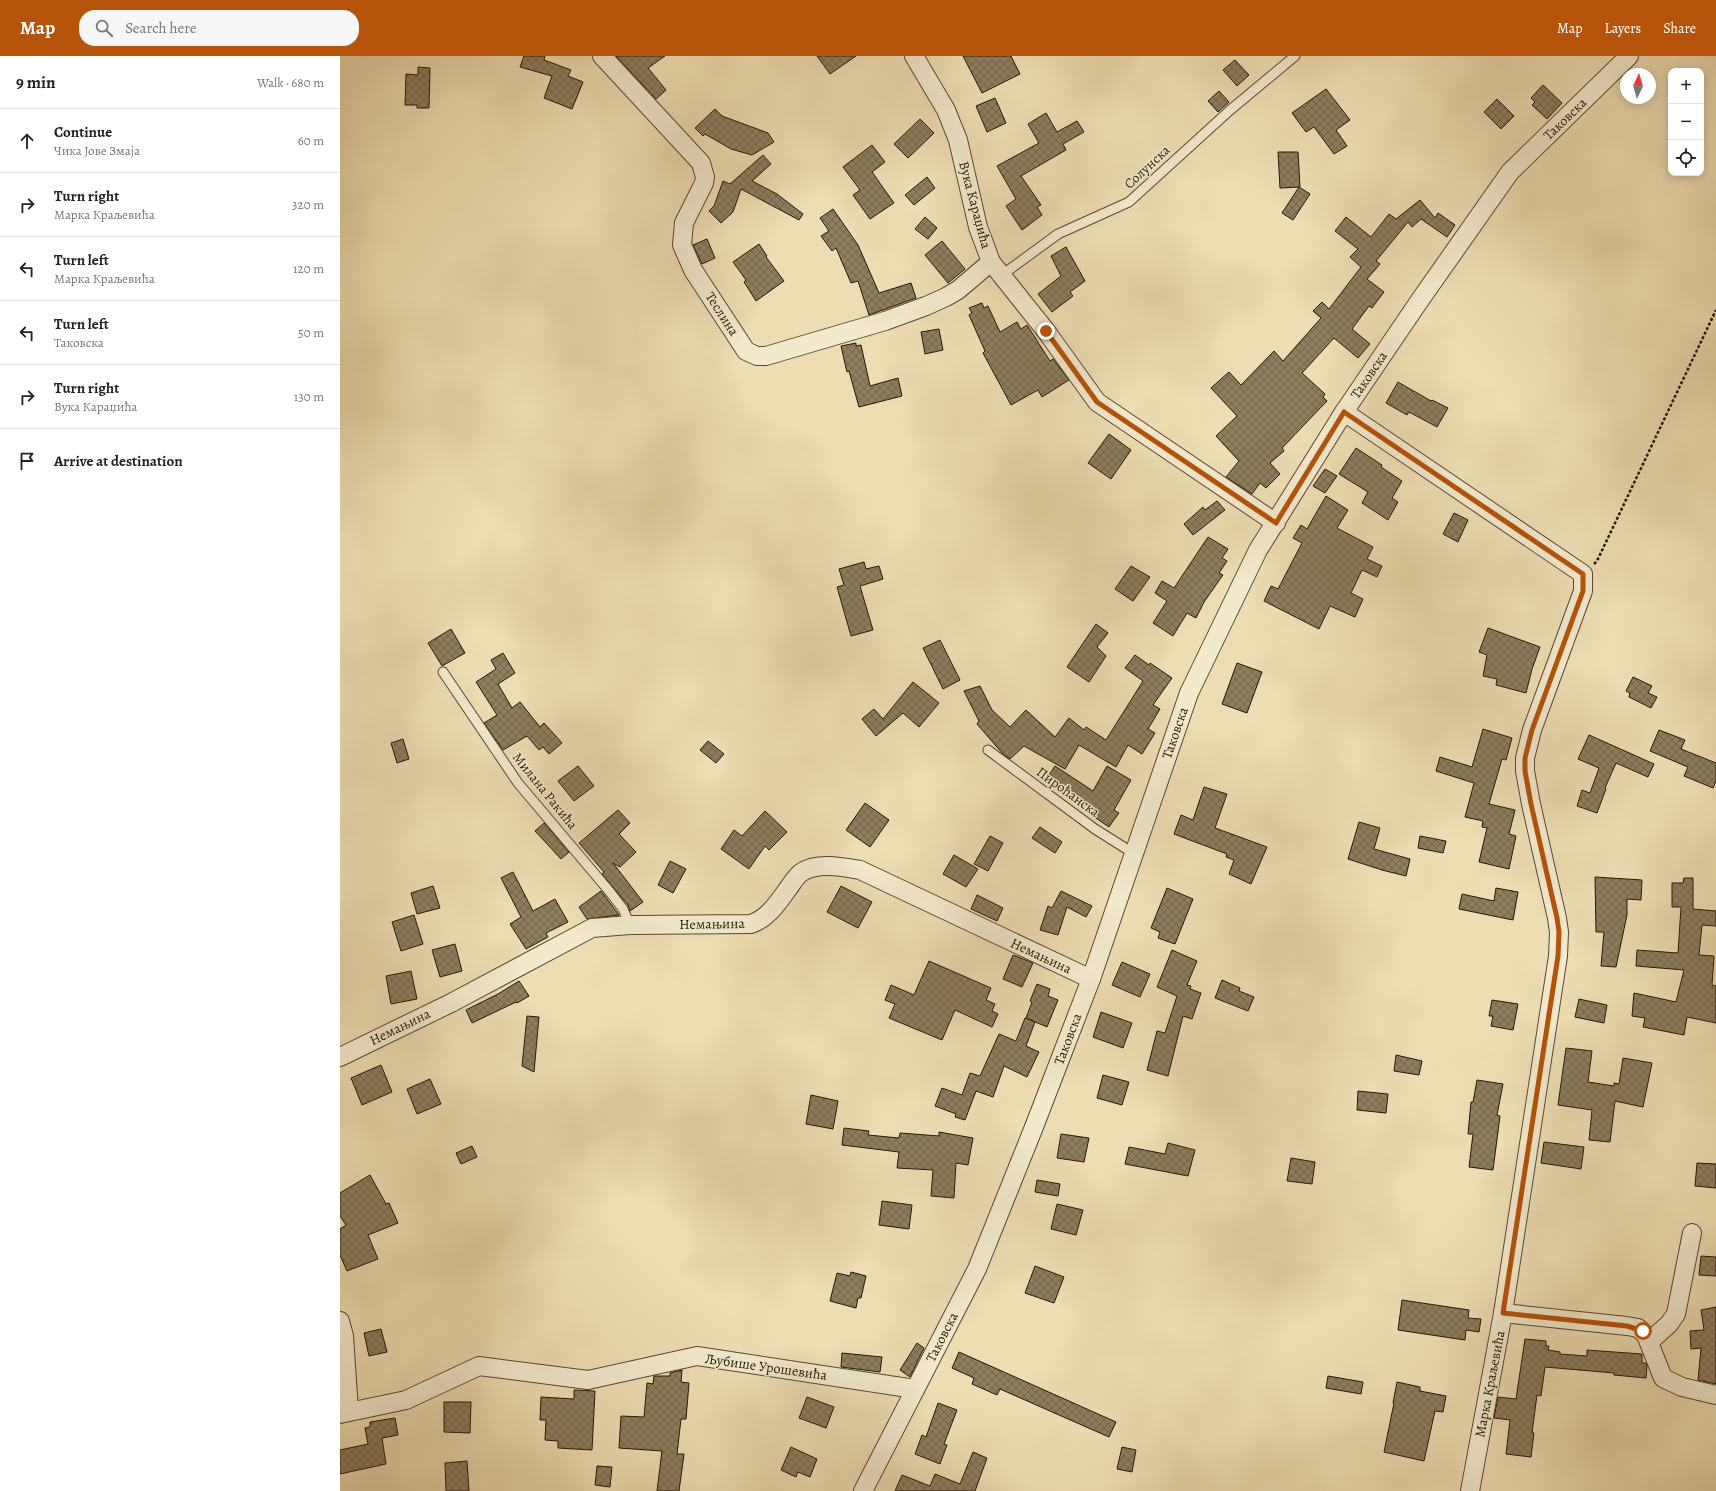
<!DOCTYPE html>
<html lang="en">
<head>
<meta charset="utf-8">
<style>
	body { margin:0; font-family:Alegreya,serif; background:#f6f6f6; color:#222 }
	.controls { position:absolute; right:12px; top:12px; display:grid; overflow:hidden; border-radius:8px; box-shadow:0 2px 10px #0003 }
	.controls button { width:36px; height:36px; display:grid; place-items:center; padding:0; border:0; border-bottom:1px solid #e0e0e0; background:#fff; color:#222; font:20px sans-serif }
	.compass { position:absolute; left:1280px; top:12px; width:36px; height:36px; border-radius:50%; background:#fff; box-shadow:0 2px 10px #0003; rotate:5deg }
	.stop { position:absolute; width:12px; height:12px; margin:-9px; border:3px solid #b45309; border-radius:50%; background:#fff }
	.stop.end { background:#b45309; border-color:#fff; box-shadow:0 1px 4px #0008 }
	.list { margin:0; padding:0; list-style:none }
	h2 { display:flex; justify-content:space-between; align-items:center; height:52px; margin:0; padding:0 16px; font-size:17px }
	h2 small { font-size:13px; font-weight:400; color:#767676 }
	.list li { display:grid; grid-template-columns:26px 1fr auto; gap:12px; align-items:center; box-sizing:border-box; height:64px; padding:0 16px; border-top:1px solid #e0e0e0 }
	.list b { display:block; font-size:15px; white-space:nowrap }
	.list p { margin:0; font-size:13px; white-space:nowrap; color:#767676 }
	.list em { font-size:13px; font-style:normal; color:#767676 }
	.icon { flex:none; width:22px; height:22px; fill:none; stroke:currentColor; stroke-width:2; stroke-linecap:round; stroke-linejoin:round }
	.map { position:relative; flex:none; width:1376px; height:1435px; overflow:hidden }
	header { display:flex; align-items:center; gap:24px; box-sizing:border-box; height:56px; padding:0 20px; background:#b45309; color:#fff }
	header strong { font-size:19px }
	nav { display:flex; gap:22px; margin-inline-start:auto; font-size:14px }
	.search { width:280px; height:36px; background:#f6f6f6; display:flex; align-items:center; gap:10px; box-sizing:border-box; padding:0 14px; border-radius:16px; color:#767676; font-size:15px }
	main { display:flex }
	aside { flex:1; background:#fff }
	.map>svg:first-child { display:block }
	.building { fill:url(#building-cross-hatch); stroke:#261703 }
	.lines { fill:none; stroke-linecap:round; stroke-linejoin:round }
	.lane-casing { stroke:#58482f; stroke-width:11 }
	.street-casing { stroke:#58482f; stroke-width:20 }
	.path { stroke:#261703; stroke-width:2.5; stroke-dasharray:3 2; stroke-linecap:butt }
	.lane { stroke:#f3e9cd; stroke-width:9 }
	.street { stroke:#f3e9cd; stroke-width:18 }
	.route { stroke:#b45309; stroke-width:5 }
	.labels { text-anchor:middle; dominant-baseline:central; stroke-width:3; stroke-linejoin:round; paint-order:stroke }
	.street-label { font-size:14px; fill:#261703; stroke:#f3e9cd }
</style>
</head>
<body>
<header>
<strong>Map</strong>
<div class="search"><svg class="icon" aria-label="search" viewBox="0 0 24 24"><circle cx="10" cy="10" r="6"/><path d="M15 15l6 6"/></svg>Search here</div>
<nav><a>Map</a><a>Layers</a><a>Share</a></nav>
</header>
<main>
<aside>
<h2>9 min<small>Walk · 680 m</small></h2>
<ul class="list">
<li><svg class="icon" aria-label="ahead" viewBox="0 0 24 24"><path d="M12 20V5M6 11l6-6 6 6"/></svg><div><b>Continue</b><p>Чика Јове Змаја</p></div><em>60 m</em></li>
<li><svg class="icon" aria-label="right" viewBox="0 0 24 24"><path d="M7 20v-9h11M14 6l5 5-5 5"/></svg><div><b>Turn right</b><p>Марка Краљевића</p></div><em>320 m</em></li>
<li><svg class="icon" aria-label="left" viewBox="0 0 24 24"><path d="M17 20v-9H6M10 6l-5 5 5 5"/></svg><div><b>Turn left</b><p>Марка Краљевића</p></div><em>120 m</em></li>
<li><svg class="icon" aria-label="left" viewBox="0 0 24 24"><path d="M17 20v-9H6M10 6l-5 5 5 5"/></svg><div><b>Turn left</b><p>Таковска</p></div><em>50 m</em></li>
<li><svg class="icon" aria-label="right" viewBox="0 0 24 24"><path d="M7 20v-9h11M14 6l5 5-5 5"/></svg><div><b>Turn right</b><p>Вука Караџића</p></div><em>130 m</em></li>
<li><svg class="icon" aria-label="arrive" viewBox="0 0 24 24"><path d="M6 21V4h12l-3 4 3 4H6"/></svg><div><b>Arrive at destination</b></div></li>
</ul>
</aside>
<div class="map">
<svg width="1376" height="1435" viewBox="0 0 1376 1435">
	<defs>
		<pattern id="building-cross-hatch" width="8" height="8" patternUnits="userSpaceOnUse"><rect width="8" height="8" fill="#8d7e5e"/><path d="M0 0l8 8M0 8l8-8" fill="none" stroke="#73664b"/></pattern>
	</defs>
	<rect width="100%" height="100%" fill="#edddb2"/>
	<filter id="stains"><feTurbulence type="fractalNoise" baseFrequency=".005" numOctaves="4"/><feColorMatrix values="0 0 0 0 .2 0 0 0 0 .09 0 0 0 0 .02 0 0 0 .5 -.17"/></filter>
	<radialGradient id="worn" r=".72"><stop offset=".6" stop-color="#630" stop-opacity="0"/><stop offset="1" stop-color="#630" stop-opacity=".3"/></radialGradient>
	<g class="building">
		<polygon points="184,0 205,0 204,4 231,14 228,20 243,26 232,53 204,42 212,20 180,11"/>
		<polygon points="276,0 325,0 308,12 326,34 316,43"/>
		<polygon points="477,0 516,0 490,18"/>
		<polygon points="623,0 671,0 680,18 642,37"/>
		<polygon points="895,4 909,19 897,30 883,14"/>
		<polygon points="78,11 90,12 89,52 77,52 77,49 65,49 66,18 78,19"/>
		<polygon points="1203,29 1222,47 1207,63 1192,49 1195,46 1191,42"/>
		<polygon points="986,33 1010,64 996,74 1007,90 994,98 974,71 966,76 952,57"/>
		<polygon points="879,35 889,46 878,56 868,45"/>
		<polygon points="655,42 666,67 647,76 636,50"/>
		<polygon points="1157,43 1174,60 1161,73 1144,56"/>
		<polygon points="375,53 382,60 428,77 434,86 412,99 391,93 365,78 363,80 355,72"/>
		<polygon points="706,57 717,76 737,65 744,76 723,88 726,94 681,120 701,149 697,151 702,159 682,174 666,150 676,143 657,110 699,87 688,68"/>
		<polygon points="580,63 594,77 568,102 554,88"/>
		<polygon points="532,89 545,106 532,116 554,147 530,163 513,139 520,134 503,111"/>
		<polygon points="938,96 958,96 960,131 940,132"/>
		<polygon points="423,99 431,108 412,125 437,138 463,158 459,164 401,133 393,156 381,167 369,155 374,150 383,125 390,128"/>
		<polygon points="587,121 595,132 574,149 565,139"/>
		<polygon points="959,131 970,138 953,164 942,157"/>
		<polygon points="1080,144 1095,162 1098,157 1115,169 1107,181 1081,163 1072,171 1068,166 1036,205 1040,208 1027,223 1044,236 1032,252 1029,250 1012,273 1030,288 1018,302 994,282 962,317 985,338 983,341 987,345 942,392 944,395 930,407 940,418 926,432 920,427 912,438 886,421 899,405 876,380 897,360 871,332 889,316 901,329 934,295 943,305 981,262 973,255 982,246 989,253 1021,211 1010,201 1018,193 995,175 1006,161 1031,181 1049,158 1056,163"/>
		<polygon points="493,153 518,189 539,237 571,227 576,242 529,259 518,225 511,227 496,192 492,195 481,180 489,175 480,162"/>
		<polygon points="585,161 597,172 588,183 575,173"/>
		<polygon points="367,183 375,202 362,208 353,189"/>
		<polygon points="602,185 625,213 608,227 585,199"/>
		<polygon points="419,188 427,200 426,201 444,225 416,245 404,226 406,224 393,206"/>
		<polygon points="726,191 745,225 730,236 733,240 712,256 698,238 721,220 711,200"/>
		<polygon points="642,247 644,252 648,250 660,276 677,266 681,273 687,269 710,305 713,303 729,324 702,341 698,334 671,349 643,297 645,295 629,259 632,257 629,252"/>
		<polygon points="599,273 603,294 585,298 581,276"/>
		<polygon points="516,287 516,290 521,289 530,330 558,322 562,340 519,351 509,315 507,316 501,290"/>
		<polygon points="1058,326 1091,345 1092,344 1108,352 1097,371 1069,356 1067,359 1046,347"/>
		<polygon points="769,378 791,394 771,423 748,407"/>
		<polygon points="1016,392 1042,409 1041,411 1062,425 1052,442 1058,446 1048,464 1022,447 1028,436 999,418"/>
		<polygon points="985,413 997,420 985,437 973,430"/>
		<polygon points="986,440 1008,454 997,472 1033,491 1027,503 1042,510 1037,521 1022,514 1011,537 1023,543 1015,561 990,550 979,573 924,545 931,530 938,533 962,487 953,482 961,469 967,473"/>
		<polygon points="877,445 885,454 853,479 844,468 863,451 865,454"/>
		<polygon points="1114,457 1128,464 1118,486 1103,478"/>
		<polygon points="868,481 888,493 882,502 887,505 879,517 883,519 864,546 856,562 847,557 833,580 813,567 827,545 815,537 822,525 834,532"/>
		<polygon points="524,506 526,513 539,510 543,523 520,530 533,574 511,580 497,531 504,529 499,513"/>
		<polygon points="791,510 810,521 793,545 775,533"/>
		<polygon points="756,568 768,577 757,591 766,600 749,626 727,611"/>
		<polygon points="1148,572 1200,591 1192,613 1186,637 1156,629 1157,623 1143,620 1147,599 1139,596"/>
		<polygon points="111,573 125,597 102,610 88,587"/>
		<polygon points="600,584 620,624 603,633 583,592"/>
		<polygon points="163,597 175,617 158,628 172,652 180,646 200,671 204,667 222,687 209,698 203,691 199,694 187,680 163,694 144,667 157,659 136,626 156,613 151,604"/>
		<polygon points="795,599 809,609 810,607 832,622 813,649 820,653 808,673 815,677 802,698 788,689 776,711 739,689 725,713 684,690 670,703 663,698 637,668 639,665 624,635 640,630 652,654 670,671 686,654 715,681 729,662 744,674 746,671 766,684 803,625 785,612"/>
		<polygon points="897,607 922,616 907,657 882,648"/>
		<polygon points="1293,621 1312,630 1308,637 1317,641 1311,652 1289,641 1290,637 1286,635"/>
		<polygon points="573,626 599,647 579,671 563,657 536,680 522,663 534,653 543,663"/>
		<polygon points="1143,673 1172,682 1166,704 1162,703 1149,748 1175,754 1169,778 1176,780 1169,813 1139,806 1147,772 1142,771 1143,765 1125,761 1134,727 1096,715 1100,701 1132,711"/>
		<polygon points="1319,674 1345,684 1341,693 1376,707 1376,725 1373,732 1344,720 1348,711 1310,695"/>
		<polygon points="1249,679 1314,708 1308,721 1276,707 1265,732 1266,733 1257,757 1237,750 1242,734 1250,737 1259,712 1238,703"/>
		<polygon points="63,683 69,703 57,707 51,687"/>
		<polygon points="368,685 384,698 376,707 360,694"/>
		<polygon points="238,710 254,730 234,745 218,725"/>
		<polygon points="715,710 753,735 767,710 791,724 774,754 779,757 769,771 747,756 749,753 705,725"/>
		<polygon points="864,731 887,738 875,772 927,791 911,828 889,818 894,804 886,801 887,798 834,778 841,759 853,764"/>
		<polygon points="525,747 549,764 530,791 506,774"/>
		<polygon points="278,754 290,767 279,778 296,796 280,811 273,807 303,846 290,855 288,849 262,818 264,816 239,787"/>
		<polygon points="425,755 447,776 429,794 425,790 409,813 381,793 394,774 402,780"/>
		<polygon points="1019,766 1040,772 1034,793 1070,803 1066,820 1042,814 1008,803"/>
		<polygon points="204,767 229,796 221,803 195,775"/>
		<polygon points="700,771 722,786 715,797 692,782"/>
		<polygon points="650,780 663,787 648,815 634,808"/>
		<polygon points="1080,780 1106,785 1103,797 1078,792"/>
		<polygon points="614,799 638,813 626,831 603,818"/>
		<polygon points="330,805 346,813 333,837 318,829"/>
		<polygon points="173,816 193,855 215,843 228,866 206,877 208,881 186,893 170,868 181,861 161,822"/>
		<polygon points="1255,821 1302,824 1301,844 1287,843 1287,859 1276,911 1261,910 1264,876 1256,876"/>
		<polygon points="1344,822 1353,822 1353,853 1376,855 1376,870 1362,869 1359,899 1374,900 1372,929 1376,930 1376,967 1347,961 1344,979 1303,971 1305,962 1292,960 1294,937 1336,946 1344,914 1296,910 1297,894 1338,897 1341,851 1332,851 1332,827 1343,827"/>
		<polygon points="93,830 100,852 77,858 71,837"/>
		<polygon points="501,830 532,846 518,872 487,856"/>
		<polygon points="827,832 853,843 835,888 818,882 820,876 811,872"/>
		<polygon points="1156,832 1178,836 1173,864 1119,853 1122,838 1154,845"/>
		<polygon points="261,835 279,859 247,863 239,851"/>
		<polygon points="721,835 752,850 746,861 727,851 718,879 700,874 708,850 712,852"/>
		<polygon points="637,839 663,852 657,865 631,853"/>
		<polygon points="74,859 83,888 61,895 52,866"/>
		<polygon points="115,888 122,915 100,921 92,894"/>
		<polygon points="832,894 857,905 847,929 851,930 850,933 861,937 852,963 843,960 828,1020 807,1014 817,975 825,977 837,940 817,931"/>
		<polygon points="673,899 693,907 682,931 663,923"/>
		<polygon points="589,905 651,932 646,944 655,948 652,955 658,958 652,971 615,954 602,984 549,962 555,948 545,944 551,929 574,939"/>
		<polygon points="782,906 810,918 800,941 772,929"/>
		<polygon points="71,915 77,943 51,948 46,920"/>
		<polygon points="882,924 900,932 899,935 914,941 908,955 875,942"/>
		<polygon points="179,925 189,940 177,947 176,946 132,967 126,954 158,938"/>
		<polygon points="697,928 710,933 708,940 718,944 707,971 686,962 692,946 690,945"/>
		<polygon points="1239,943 1267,949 1264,967 1235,961"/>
		<polygon points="1152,944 1178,948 1173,974 1151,970 1153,960 1149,960"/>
		<polygon points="761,956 792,967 783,992 753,981"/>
		<polygon points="187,960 199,961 194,1016 182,1010"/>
		<polygon points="685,962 695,966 686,990 699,996 687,1021 664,1010 653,1041 636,1035 625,1064 615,1061 616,1058 595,1050 602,1032 622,1039 630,1017 640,1020 659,978 676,985"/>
		<polygon points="1226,992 1252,995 1248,1026 1274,1030 1274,1027 1279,1028 1283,1002 1312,1007 1303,1051 1275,1045 1270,1086 1249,1084 1252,1054 1218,1049"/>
		<polygon points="1056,999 1082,1005 1079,1019 1054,1015"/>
		<polygon points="41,1009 52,1036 22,1049 11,1022"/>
		<polygon points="763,1019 789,1026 782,1049 757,1042"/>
		<polygon points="90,1023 101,1048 77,1058 67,1033"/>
		<polygon points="1137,1024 1163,1028 1157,1059 1160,1060 1153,1114 1129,1111 1133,1078 1128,1078 1131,1046 1133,1046"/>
		<polygon points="1018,1035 1048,1038 1046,1057 1017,1054"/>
		<polygon points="471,1039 498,1045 493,1073 466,1068"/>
		<polygon points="504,1072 529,1075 528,1079 559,1082 560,1077 599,1080 599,1076 633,1082 628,1109 616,1107 614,1142 591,1140 593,1114 557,1112 559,1096 502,1089"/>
		<polygon points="721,1078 749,1082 744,1106 717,1102"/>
		<polygon points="1204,1086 1244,1091 1241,1113 1201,1107"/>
		<polygon points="828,1087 855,1094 848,1120 785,1108 789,1091 825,1098"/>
		<polygon points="132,1090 137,1101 121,1108 116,1097"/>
		<polygon points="951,1102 975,1106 972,1128 947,1125"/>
		<polygon points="1357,1107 1376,1108 1376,1132 1355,1130"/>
		<polygon points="30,1119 46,1148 49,1147 58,1167 28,1179 38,1203 7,1215 0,1199 0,1173 6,1169 0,1160 0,1137"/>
		<polygon points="697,1124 720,1128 718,1140 695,1136"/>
		<polygon points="542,1145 572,1149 569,1173 539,1169"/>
		<polygon points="717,1148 743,1154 736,1179 711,1173"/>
		<polygon points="1361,1200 1376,1201 1376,1220 1359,1219"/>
		<polygon points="695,1210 724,1221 714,1247 685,1237"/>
		<polygon points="511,1216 526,1220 521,1242 518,1242 516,1252 490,1245 497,1217 510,1220"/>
		<polygon points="1062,1244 1129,1254 1128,1262 1141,1263 1139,1276 1126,1274 1125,1284 1058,1274"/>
		<polygon points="1376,1251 1376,1328 1358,1324 1361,1292 1351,1293 1350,1275 1364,1274 1361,1254"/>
		<polygon points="41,1273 47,1296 29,1300 24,1277"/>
		<polygon points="1185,1283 1206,1285 1206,1290 1209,1290 1208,1294 1220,1296 1220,1298 1247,1300 1247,1294 1302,1298 1302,1307 1306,1307 1307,1310 1306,1322 1274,1319 1274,1317 1205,1311 1201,1340 1197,1339 1192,1377 1194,1377 1191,1401 1166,1398 1170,1364 1154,1362 1158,1341 1176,1343"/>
		<polygon points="577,1287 584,1292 570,1321 560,1314"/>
		<polygon points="619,1296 776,1366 769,1381 660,1333 657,1339 632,1328 634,1322 612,1312"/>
		<polygon points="502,1297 542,1301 540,1316 501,1311"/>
		<polygon points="342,1314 341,1326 349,1327 346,1363 341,1363 337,1398 344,1398 339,1435 317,1435 322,1395 279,1392 281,1360 304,1361 307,1327 313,1328 314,1320 330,1320 330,1317"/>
		<polygon points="988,1320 1023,1326 1021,1338 986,1332"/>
		<polygon points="1057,1326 1080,1331 1080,1335 1106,1340 1103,1356 1095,1355 1084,1405 1044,1396 1054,1347 1053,1347"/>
		<polygon points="234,1334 255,1335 252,1394 218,1392 218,1385 205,1384 206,1364 200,1364 201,1341 234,1343"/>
		<polygon points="467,1341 494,1351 486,1372 459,1362"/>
		<polygon points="104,1346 131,1346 130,1377 104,1376"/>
		<polygon points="598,1347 617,1354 604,1388 607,1389 600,1408 575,1398 582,1379 586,1381"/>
		<polygon points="55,1362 58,1379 42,1382 46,1408 0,1418 0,1394 28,1388 25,1372 30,1371 30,1366"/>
		<polygon points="451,1391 477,1403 470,1421 458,1416 456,1421 441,1414"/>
		<polygon points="782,1391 796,1394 792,1416 777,1413"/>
		<polygon points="633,1396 647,1402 635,1435 555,1435 562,1419 590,1430 595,1418 620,1428"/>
		<polygon points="127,1405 129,1435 106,1435 105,1407"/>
		<polygon points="257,1410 272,1411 270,1431 255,1429"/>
	</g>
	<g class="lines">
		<defs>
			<g id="lane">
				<polyline points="662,219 718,178 789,146 889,55 955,0"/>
				<polyline points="103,616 178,727 270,836 283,853 290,869"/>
				<polyline points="648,694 755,773 793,797"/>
			</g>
			<g id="street">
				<polyline points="262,0 361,107 365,121 364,127 344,167 342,189 353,214 406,295 417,300 426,300 545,265 586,250 606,241 618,234 651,206"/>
				<polyline points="574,0 606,54 618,84 638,171 651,206 706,275 757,346 936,467"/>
				<polyline points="1004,356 1243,518 1243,535 1192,674 1185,702 1185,715 1191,748 1217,862 1219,876 1218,900 1163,1257 1130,1435"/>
				<path d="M 0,1001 L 111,947 L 252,872 L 290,869 L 411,868 C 429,862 439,845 450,830 C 453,826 457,819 462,816 C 478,806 502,811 520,814 L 751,923"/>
				<polyline points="1163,1257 1287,1270 1298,1272 1306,1279 1323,1322 1342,1331 1376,1339"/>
				<polyline points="0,1265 4,1280 9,1355"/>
				<polyline points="1309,1286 1329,1268 1336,1258 1352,1177"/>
				<polyline points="0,1358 66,1344 139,1310 248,1324 357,1300 575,1333"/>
				<polyline points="523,1435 637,1213 694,1071 751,923 849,637 918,494 1004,356 1080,244 1170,116 1289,0"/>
			</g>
		</defs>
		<use href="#lane" class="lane-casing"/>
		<use href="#street" class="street-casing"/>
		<polyline class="path" points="1254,508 1257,505 1376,254"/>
		<use href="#lane" class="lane"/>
		<use href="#street" class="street"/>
	</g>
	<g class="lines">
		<polyline class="route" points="706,275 757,346 936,467 1004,356 1243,518 1243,535 1192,674 1185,702 1185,715 1191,748 1217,862 1219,876 1218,900 1163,1257 1287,1270 1303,1275"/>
	</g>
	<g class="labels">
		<g class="street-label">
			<text transform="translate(1225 63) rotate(-44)">Таковска</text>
			<text transform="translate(807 111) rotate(-43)">Солунска</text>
			<text transform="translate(635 149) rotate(75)">Вука Караџића</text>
			<text transform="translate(382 258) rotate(57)">Теслина</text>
			<text transform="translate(1029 319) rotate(-56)">Таковска</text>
			<text transform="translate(835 677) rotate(-71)">Таковска</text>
			<text transform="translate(205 735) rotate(51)">Милана Ракића</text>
			<text transform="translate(728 736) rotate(36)">Пироћанска</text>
			<text transform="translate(372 868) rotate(-1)">Немањина</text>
			<text transform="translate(701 900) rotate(25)">Немањина</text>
			<text transform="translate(60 971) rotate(-26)">Немањина</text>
			<text transform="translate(728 983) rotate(-69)">Таковска</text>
			<text transform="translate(602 1281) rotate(-63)">Таковска</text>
			<text transform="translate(426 1311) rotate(8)">Љубише Урошевића</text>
			<text transform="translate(1150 1328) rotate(-79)">Марка Краљевића</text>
		</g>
	</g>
	<rect width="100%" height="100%" filter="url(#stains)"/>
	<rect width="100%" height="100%" fill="url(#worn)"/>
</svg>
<div class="controls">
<button>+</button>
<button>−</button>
<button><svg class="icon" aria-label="locate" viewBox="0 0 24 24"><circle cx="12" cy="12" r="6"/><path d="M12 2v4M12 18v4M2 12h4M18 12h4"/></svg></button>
</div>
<svg class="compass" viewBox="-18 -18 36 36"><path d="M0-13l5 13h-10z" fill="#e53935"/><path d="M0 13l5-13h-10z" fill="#767676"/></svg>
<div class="stop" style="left:1303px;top:1275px"></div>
<div class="stop end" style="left:706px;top:275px"></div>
</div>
</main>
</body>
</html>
